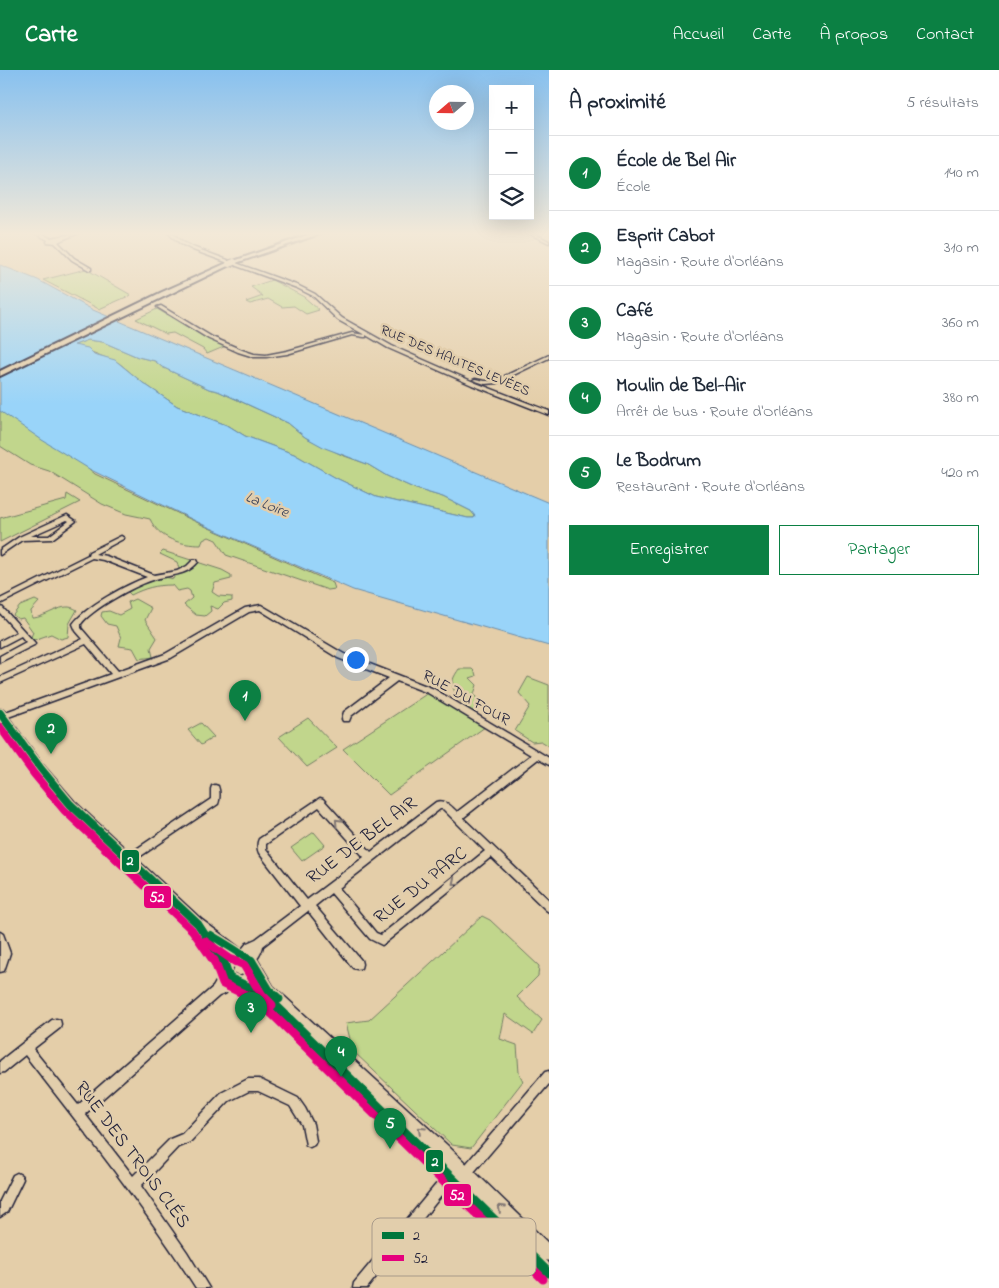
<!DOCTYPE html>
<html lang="fr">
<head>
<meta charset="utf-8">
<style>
	body { margin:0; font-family:"Indie Flower",sans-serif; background:#f2f2f3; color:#1f2937 }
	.controls { position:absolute; right:15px; top:15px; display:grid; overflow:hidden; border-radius:0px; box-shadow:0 5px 20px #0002 }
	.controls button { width:45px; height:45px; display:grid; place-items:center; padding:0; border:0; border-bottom:1px solid #e0e1e3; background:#fff; color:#1f2937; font:25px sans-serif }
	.compass { position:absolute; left:429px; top:15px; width:45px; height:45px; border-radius:50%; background:#fff; box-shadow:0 5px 20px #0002; rotate:250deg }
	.you { position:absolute; left:355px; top:589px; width:18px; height:18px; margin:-12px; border:4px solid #fff; border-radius:50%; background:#1a73e8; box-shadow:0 0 0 8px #1a73e833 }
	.badge { display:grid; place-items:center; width:32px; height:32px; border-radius:50%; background:#0b8043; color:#fff; font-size:16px; font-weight:700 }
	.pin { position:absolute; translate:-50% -41px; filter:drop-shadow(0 1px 2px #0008) }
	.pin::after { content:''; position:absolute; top:26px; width:18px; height:15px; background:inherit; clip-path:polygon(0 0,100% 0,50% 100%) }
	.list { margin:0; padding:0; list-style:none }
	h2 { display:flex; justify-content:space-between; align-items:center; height:65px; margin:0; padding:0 20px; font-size:21px }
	h2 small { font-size:16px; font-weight:400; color:#747a83 }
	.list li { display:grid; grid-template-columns:32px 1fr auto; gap:15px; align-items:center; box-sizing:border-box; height:75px; padding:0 20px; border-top:1px solid #e0e1e3 }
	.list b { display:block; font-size:19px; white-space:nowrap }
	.list p { margin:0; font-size:16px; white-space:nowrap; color:#747a83 }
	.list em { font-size:16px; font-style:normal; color:#747a83 }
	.actions { display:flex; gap:10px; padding:15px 20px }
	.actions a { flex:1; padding:11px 0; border:1px solid #0b8043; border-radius:0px; text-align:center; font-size:18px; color:#0b8043 }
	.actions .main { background:#0b8043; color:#fff }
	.icon { flex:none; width:28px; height:28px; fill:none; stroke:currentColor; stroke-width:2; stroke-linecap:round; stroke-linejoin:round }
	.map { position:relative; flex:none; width:549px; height:1218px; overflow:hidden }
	header { display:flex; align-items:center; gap:30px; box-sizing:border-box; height:70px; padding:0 25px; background:#0b8043; color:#fff }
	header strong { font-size:24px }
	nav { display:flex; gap:28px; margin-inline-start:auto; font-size:18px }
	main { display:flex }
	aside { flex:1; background:#fff }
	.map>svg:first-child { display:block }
	.green { fill:#c1d68c; stroke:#727c64 }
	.water { fill:#99d4f9; stroke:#698dad; fill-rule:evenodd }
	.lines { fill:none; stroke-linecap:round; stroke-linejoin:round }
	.minor-casing { stroke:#22223b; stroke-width:3 }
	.major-casing { stroke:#22223b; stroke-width:3 }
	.highway-casing { stroke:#22223b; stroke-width:4 }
	.minor { fill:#e2ceac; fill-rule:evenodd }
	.major { fill:#e2ceac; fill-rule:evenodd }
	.highway { fill:#e2ceac; fill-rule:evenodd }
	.highway-bridge-casing { stroke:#22223b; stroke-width:8; stroke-linecap:butt }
	.highway-bridge { stroke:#e2ceac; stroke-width:6 }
	.bus-1-far1-casing { stroke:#e2ceac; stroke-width:11 }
	.bus-1-casing { stroke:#e2ceac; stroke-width:13 }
	.bus-2-far1-casing { stroke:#e2ceac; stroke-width:11 }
	.bus-2-casing { stroke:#e2ceac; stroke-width:13 }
	.bus-1-far1 { stroke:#00763c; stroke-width:8 }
	.bus-1 { stroke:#00763c; stroke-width:9 }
	.bus-2-far1 { stroke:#e5007d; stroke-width:8 }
	.bus-2 { stroke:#e5007d; stroke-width:9 }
	.oneway { stroke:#827874 }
	.labels { text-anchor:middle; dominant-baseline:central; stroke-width:5; stroke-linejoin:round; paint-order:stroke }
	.far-street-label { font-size:14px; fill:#22223b; stroke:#e2ceac }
	.far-water-label { font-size:15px; font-style:italic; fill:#343d58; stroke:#e2ceac }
	.street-label { font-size:16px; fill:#22223b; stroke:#e2ceac }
	.near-street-label { font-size:19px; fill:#22223b; stroke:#e2ceac }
	.key { fill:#e2ceac; stroke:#a89a8a; stroke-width:1 }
	.key-label { font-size:14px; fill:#22223b }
	.line-badge { stroke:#e2ceac; stroke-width:2 }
	.badge-label { font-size:14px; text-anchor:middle; font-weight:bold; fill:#fff }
</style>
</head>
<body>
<header>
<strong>Carte</strong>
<nav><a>Accueil</a><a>Carte</a><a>À propos</a><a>Contact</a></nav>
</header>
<main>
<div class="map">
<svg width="549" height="1218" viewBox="0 0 549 1218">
	<rect width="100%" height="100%" fill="#e4cea9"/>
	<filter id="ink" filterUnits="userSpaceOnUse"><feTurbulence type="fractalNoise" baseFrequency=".02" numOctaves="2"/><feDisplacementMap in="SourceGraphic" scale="10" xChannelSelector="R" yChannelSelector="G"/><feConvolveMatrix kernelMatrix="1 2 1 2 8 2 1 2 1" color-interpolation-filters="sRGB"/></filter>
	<g filter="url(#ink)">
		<g class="green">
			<polygon points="86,199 131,225 99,239 43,210"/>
			<polygon points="272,210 304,227 319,240 306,244 294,236 282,237 268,229 250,234 246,232 263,226 251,217"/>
			<polygon points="157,239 206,268 226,276 207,284 203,279 173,263 166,264 136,249"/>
			<polygon points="88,270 103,272 138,287 155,291 162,297 209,319 218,321 288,353 305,367 342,385 367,394 387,406 416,419 443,427 471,441 475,446 474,448 468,448 376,427 336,408 294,384 245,366 229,356 177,336 143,313 119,293 74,275"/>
			<path d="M 0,338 L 80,391 L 95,404 L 209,458 L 333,513 L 335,519 L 328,520 L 226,485 L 216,470 L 209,467 L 203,470 L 201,475 C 181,475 159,469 150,449 L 126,444 L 102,434 L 49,401 L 30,395 L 0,376 Z"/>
			<polygon points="67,424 80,432 0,472 0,448 66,430"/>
			<path d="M 163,481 L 222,500 L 231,505 L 231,509 L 215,513 L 212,522 L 218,526 L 232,527 L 232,531 L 224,533 L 218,539 L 210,536 L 211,541 L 205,546 L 196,545 L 184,535 L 192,528 L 190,521 L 187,519 L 177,521 L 172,515 C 156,515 145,518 131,525 L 128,522 C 142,514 156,503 173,509 L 179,499 L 177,492 L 160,484 Z"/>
			<polygon points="135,529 151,538 145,550 157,568 151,578 153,587 139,589 133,578 119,576 121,568 116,556 107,554 101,546 102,542 109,541 119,545 130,539 128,532"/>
			<path d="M 35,530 L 39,532 L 31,541 L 32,548 C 47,548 63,530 77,540 L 69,554 L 68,567 L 61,569 L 51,564 L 34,570 L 31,567 L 33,562 L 23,548 L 18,549 L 13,545 L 20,536 Z"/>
			<path d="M 459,599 L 472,599 L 475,602 L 476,606 L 470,608 L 477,615 L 474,624 L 480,634 L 475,642 C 465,639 450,621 453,610 C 454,606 457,602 459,599 Z"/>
			<polygon points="528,607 549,615 549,676 541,671 532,672 515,661 530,636 519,623"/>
			<polygon points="428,623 485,657 389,725 343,679"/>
			<polygon points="308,648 337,678 307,697 279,667"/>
			<polygon points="201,653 214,667 201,675 188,660"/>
			<polygon points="314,762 325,775 302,791 291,778"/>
			<polygon points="482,846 490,850 539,896 538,906 517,927 542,950 533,964 505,944 500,969 517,975 519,1003 523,1011 471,1078 452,1075 353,981 346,953 369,950"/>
		</g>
		<path class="water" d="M 0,195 L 38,210 L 93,240 L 549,433 L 549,576 L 353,520 L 206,456 L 91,400 L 42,370 L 0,341 ZM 88,270 L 103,272 L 138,287 L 155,291 L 162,297 L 209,319 L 218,321 L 288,353 L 305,367 L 325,378 L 367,394 L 387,406 L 416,419 L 443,427 L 471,441 L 475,446 L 474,448 L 468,448 L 376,427 L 336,408 L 294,384 L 245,366 L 229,356 L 177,336 L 143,313 L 115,290 L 94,284 L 88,278 L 74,275 Z"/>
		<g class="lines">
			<defs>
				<g id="minor">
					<polygon points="168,163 172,163 183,172 195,178 299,216 315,224 342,248 392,276 476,313 549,341 549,345 472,315 388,278 366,265 366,267 364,267 352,265 287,284 266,287 254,287 238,282 209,269 157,237 161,236 212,267 242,280 254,284 266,285 287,281 352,263 365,265 338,250 313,226 297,218 193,180 181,174"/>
					<polygon points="528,163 533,163 549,171 549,173"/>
					<polygon points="55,171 57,171 74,188 91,198 91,200 89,200 72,190 55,173"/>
					<polygon points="549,285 549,288 497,313 485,314 473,310 475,309 485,311 494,311"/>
					<path d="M 67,445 L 76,451 L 52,469 L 22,470 L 0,485 L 0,480 L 19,467 ZM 67,450 L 69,451 L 49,466 L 31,466 Z"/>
					<path d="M 121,466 L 124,468 L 123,469 L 95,484 L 106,486 L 154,505 L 177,501 L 187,496 L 193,490 L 197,490 L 198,492 C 186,507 169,504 153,510 C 134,516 92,539 81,554 L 81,558 L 118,601 L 165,584 L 245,538 L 261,535 L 344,584 L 434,619 L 549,688 L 549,695 L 538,689 L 463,748 L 549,830 L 549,842 L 546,840 L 491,787 L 385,873 L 382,875 L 370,869 L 331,823 L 315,836 L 361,890 L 362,894 L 361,898 L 357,899 L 353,898 L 308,841 L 263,876 C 262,882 257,891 251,894 L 247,893 L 246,889 L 247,887 L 243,889 L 240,887 L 238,884 L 247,873 L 256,869 L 300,836 L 259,783 C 257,779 257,773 259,769 L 320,728 L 323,729 L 371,782 L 436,732 C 445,729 451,736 457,742 L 531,685 L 428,623 L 397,611 L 351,646 L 349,651 L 343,651 L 342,649 L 344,642 L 389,608 L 338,588 L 260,540 L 249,542 L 171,588 L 0,650 L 0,644 L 111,604 L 86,574 L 0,613 L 0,607 L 83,569 L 76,561 L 73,554 C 86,536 126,515 147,507 L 103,490 L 92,488 L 0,534 L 0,529 L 88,485 L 89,482 ZM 319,737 L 364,787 L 307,830 L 266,779 L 266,774 ZM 440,739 L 443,739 L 485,781 L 381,865 L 376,863 L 339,818 Z"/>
					<polygon points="0,537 2,537 35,573 34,575 0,592 0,586 26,572 21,566 0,577 0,571 17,562 0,543"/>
					<path d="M 215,715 L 218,716 C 220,721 220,729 218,734 L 132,792 L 129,793 L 126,792 L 124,789 L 126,786 L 211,729 L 211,719 L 212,716 Z"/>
					<polygon points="0,862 3,864 10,883 4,901 0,902"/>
					<path d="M 227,899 L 231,900 L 232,904 L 231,907 L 233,906 L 237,907 L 238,911 C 235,918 227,924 219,926 L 85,1044 L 133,1106 L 170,1069 L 182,1064 L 221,1023 L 248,1009 L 259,1009 L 298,1028 L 305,1038 L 313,1054 L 316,1071 L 314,1075 L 310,1077 L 306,1075 L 302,1055 L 290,1036 L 258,1021 L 249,1021 L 229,1031 L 190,1072 L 178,1077 L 141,1116 L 187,1182 L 209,1218 L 196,1218 C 144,1136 84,1061 25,985 L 4,1002 L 0,1003 L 0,991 L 52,950 L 56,949 L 60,950 L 61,954 L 60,958 L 33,979 L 78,1035 L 213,917 L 223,900 Z"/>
					<polygon points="549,1001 549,1014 468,1109 464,1111 460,1109 458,1105 460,1101 545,1002"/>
					<polygon points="450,1096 454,1098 456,1102 446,1120 367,1218 353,1218 354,1213 438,1112 446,1098"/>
					<polygon points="17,1103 21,1105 23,1109 7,1142 0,1147 0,1131 13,1105"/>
				</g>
				<g id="major">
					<polygon points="35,163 41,163 50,168 79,163 64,169 56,173 47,172 48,170"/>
					<path d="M 0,639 L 3,640 L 44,696 L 74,731 L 202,850 L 241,879 L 254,884 L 273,916 L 447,1075 L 549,1174 L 549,1191 L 546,1190 L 549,1193 L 549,1210 L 544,1208 L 260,928 L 252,923 L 238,919 L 225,912 L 220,900 L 221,898 L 205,872 L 203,868 L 204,866 L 194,858 L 66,737 L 38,702 L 0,650 ZM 242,890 L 247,895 C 248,901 246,905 240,907 L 233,904 L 232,900 L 235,892 ZM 256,909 L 259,914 L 254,912 Z"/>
				</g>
				<g id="highway">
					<polygon points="313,163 322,163 236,193 231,192"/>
					<polygon points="227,193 232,194 0,306 0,301 162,222"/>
				</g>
			</defs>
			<use href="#minor" class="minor-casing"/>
			<use href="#major" class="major-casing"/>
			<use href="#highway" class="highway-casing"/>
			<use href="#minor" class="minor"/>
			<use href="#major" class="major"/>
			<use href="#highway" class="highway"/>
			<defs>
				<polyline id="highway-bridge" points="229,194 234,192"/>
			</defs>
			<use href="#highway-bridge" class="highway-bridge-casing"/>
			<use href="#highway-bridge" class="highway-bridge"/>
			<defs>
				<g id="bus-1-far1">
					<polyline points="0,643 41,699 70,734 198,854 223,892"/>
					<path d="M 211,865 C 217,869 251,889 252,892"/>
				</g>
				<g id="bus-1">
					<polyline points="223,890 229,908 264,924 549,1203"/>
					<polyline points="251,890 269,920 279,929"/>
				</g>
				<g id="bus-2-far1">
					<polyline points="0,657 34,704 64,740 192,860 214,892"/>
					<polyline points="205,871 235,892"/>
				</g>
				<g id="bus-2">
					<polyline points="214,890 223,914 259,931 543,1209"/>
					<polyline points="233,890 244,895 262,925 272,935"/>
				</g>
			</defs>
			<use href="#bus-1-far1" class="bus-1-far1-casing"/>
			<use href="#bus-1" class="bus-1-casing"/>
			<use href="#bus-2-far1" class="bus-2-far1-casing"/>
			<use href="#bus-2" class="bus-2-casing"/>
			<use href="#bus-1-far1" class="bus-1-far1"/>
			<use href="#bus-1" class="bus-1"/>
			<use href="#bus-2-far1" class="bus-2-far1"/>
			<use href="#bus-2" class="bus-2"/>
		</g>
		<defs><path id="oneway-chevron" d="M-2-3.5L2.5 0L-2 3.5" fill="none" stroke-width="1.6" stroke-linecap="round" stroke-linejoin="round" transform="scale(1.25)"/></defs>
		<g class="oneway">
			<use href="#oneway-chevron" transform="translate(338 752) rotate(-133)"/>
			<use href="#oneway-chevron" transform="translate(455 812) rotate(141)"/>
			<use href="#oneway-chevron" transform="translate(421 1060) rotate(-137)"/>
			<use href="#oneway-chevron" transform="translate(501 1138) rotate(-137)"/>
		</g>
	</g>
	<linearGradient id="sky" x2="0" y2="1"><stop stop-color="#88c1ef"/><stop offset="0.49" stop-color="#f3e9d8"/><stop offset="1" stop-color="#f3e9d8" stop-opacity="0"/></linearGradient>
	<rect width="549" height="334" fill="url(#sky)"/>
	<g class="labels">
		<g class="far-street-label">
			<text transform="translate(455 291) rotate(23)">RUE DES HAUTES LEVÉES</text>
		</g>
		<g class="far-water-label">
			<text transform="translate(267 435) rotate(22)">La Loire</text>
		</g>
		<g class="street-label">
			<text transform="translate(466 628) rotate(29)">RUE DU FOUR</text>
		</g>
		<g class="near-street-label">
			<text transform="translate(362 771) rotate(-37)">RUE DE BEL AIR</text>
			<text transform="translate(421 816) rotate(-38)">RUE DU PARC</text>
			<text transform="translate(132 1085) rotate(53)">RUE DES TROIS CLÉS</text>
		</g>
	</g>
	<rect x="372" y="1148" width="164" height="58" rx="8" class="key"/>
	<rect x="382" y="1162" width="22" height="7" fill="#00763c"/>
	<rect x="382" y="1185" width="22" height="6" fill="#e5007d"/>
	<g class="key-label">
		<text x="413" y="1170">2</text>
		<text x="413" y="1193">52</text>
	</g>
	<g class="line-badge">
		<rect x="121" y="779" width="19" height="24" rx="5" fill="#00763c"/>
		<rect x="143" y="815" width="29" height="24" rx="5" fill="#e5007d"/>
		<rect x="425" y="1079" width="19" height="24" rx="5" fill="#00763c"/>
		<rect x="443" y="1113" width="29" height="24" rx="5" fill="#e5007d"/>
	</g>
	<g class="badge-label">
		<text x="130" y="795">2</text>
		<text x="157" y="832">52</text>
		<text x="435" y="1096">2</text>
		<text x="457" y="1130">52</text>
	</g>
</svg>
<div class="controls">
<button>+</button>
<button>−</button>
<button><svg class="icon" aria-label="layers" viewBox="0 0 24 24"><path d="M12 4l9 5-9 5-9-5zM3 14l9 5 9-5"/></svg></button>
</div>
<svg class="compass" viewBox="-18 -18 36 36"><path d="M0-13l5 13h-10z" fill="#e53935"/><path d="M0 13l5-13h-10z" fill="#747a83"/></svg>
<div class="you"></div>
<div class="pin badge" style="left:245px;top:651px">1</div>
<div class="pin badge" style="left:51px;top:684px">2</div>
<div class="pin badge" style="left:251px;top:963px">3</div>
<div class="pin badge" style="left:341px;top:1007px">4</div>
<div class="pin badge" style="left:390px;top:1079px">5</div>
</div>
<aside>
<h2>À proximité<small>5 résultats</small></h2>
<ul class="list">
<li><span class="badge">1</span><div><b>École de Bel Air</b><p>École</p></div><em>140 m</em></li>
<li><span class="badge">2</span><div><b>Esprit Cabot</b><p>Magasin · Route d'Orléans</p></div><em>310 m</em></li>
<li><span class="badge">3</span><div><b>Café</b><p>Magasin · Route d'Orléans</p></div><em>360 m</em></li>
<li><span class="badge">4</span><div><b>Moulin de Bel-Air</b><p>Arrêt de bus · Route d'Orléans</p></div><em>380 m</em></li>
<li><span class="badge">5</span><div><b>Le Bodrum</b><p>Restaurant · Route d'Orléans</p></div><em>420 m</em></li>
</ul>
<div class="actions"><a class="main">Enregistrer</a><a>Partager</a></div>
</aside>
</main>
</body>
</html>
